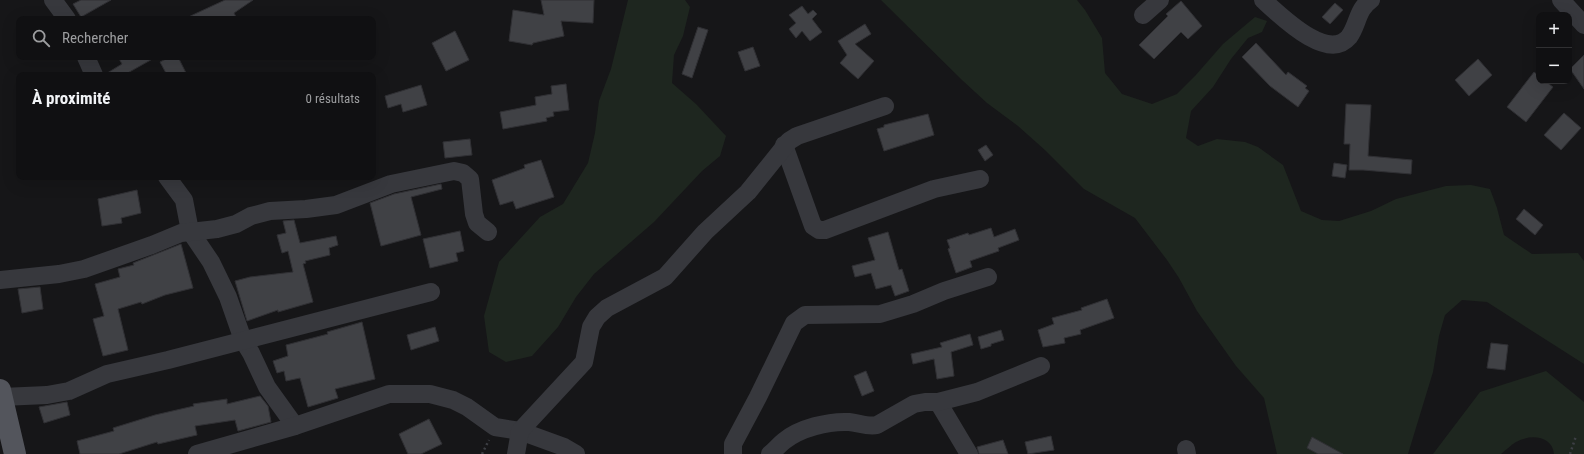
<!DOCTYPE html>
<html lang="fr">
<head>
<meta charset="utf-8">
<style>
	body { margin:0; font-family:"Roboto Condensed",sans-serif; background:#1e1e20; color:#f1f3f6 }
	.controls { position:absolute; right:12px; top:12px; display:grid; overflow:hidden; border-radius:8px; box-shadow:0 4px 16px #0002 }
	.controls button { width:36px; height:36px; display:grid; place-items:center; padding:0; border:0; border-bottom:1px solid #303032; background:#101012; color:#f1f3f6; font:20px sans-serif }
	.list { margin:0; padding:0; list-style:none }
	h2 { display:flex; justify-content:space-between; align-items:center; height:52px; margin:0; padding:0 16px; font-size:17px }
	h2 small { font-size:13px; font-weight:400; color:#9c9d9f }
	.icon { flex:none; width:22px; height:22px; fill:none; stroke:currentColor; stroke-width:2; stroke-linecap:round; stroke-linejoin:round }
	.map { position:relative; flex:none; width:1584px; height:454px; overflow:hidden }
	.search { position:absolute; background:#101012; box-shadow:0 4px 16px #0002; left:16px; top:16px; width:360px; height:44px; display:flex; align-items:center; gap:10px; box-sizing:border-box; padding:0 14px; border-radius:8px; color:#9c9d9f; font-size:15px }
	.panel { position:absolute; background:#101012; box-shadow:0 4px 16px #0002; left:16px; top:72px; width:360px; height:108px; border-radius:8px }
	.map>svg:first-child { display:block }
	.green { fill:#1e261f }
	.building { fill:#404145; stroke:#303034 }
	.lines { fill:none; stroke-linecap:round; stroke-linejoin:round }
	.path { stroke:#3d3f44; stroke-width:2.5; stroke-dasharray:2 3; stroke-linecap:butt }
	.minor { stroke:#37383d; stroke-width:18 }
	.major { stroke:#53555c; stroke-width:22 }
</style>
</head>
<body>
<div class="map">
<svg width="1584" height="454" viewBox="0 0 1584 454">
	<rect width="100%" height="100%" fill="#161618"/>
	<g class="green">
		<polygon points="628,0 685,0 690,7 683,36 674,55 672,83 696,104 726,136 720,156 702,171 654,222 594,274 576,297 558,327 532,356 506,362 489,352 484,316 499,262 540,217 563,204 588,163 595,133 599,101 611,69"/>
		<polygon points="881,0 1077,0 1085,10 1102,38 1105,73 1122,94 1152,104 1177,94 1195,76 1223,44 1255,17 1267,21 1262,32 1248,38 1231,59 1213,87 1191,111 1186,138 1198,146 1217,139 1245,142 1258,147 1283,165 1301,211 1322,220 1339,221 1371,211 1396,199 1446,186 1471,185 1490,189 1497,208 1504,235 1532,254 1578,253 1584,261 1584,364 1487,302 1462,300 1445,315 1439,336 1433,372 1408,454 1277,454 1264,398 1236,366 1197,311 1179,278 1167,260 1135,218 1084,189 1046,151 1018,126 987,103 962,80"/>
		<path d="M 1546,371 L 1584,402 L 1584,454 L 1554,454 C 1552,435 1530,434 1516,442 C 1511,445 1506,450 1501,454 L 1433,454 L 1480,392 Z"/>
	</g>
	<g class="building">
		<polygon points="81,0 111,0 81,17 73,4"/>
		<polygon points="225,0 253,0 234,13 237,19 184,19"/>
		<polygon points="541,0 594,0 593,23 561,21 564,36 533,43 532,45 509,41 513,10 544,15"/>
		<polygon points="1181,1 1202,26 1188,39 1181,32 1154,59 1139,45 1168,16 1166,14"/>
		<polygon points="1335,3 1343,10 1330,24 1322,17"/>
		<polygon points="802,6 808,14 813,10 817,14 812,19 822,32 810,41 802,31 796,38 789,29 796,23 789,15"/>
		<polygon points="865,24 871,34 855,44 874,61 858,79 840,63 847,55 838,41"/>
		<polygon points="698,27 708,30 692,78 682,74"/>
		<polygon points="455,31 469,60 446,71 432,43"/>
		<polygon points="1256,43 1286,75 1288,72 1307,86 1305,88 1309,91 1298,107 1270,86 1242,57"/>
		<polygon points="753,47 760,66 745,71 738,52"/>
		<polygon points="1584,55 1584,89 1570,69"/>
		<polygon points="118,57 156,57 124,75 104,75 122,64"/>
		<polygon points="170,57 178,57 187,75 167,75 160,62"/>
		<polygon points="1478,59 1492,75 1469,96 1455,80"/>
		<polygon points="1534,72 1539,76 1539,81 1545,81 1553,87 1526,122 1507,107"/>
		<polygon points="566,84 569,110 553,112 554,116 546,118 547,121 503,129 500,112 536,105 535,97 552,94 551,86"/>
		<polygon points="421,85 427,105 403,112 401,104 388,108 385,96"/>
		<polygon points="1346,104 1371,105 1368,156 1412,160 1411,174 1363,170 1349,170 1350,144 1344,144"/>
		<polygon points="1564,113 1581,128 1561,150 1544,135"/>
		<polygon points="928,114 934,135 884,151 877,129 884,127 884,125"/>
		<polygon points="470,139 472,155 445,158 443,142"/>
		<polygon points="986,145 993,155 985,161 978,150"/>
		<polygon points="541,160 554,197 516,209 513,201 500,205 492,180 525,168 524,165"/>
		<polygon points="1334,163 1347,165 1345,178 1332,176"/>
		<polygon points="441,184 442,189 411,197 421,235 381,246 370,203 394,194"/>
		<polygon points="137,190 141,213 121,218 122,223 102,226 98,199"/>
		<polygon points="1524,209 1543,225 1535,235 1516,219"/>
		<polygon points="294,220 300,243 336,236 338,245 329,248 330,255 305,261 306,263 303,264 313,302 278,312 278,310 247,321 235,281 250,277 293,272 288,251 282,253 277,235 286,233 283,221"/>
		<polygon points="991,228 994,237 1015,229 1019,240 998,248 999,251 970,261 972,267 956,273 948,249 950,248 947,240 968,233 969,235"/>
		<polygon points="460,231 464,251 456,253 458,261 430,268 423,239"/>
		<polygon points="888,232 899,270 902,269 909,291 895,296 891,285 876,289 871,273 855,277 852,266 875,260 868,238"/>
		<polygon points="181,244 193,288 165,295 142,304 141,302 118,309 128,350 103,356 93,319 104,316 95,284 120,277 118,269 134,265 133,263"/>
		<polygon points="40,287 43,309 22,313 18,289"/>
		<polygon points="1107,299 1114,318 1080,330 1081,334 1064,338 1065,343 1043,347 1038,330 1054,324 1052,318 1082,310 1081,308"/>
		<polygon points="362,322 375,379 335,389 338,398 308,407 300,378 286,381 284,371 277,373 273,361 288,356 286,345 328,334 327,332"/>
		<polygon points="435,327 439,341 411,350 407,335"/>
		<polygon points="1001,330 1004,340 991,344 991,346 981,349 978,337"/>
		<polygon points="970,334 973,345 951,352 954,376 937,379 934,359 913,364 911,354 942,347 940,343"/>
		<polygon points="1491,343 1508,345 1505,370 1487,368"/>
		<polygon points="866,371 874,391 862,396 854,376"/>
		<polygon points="260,396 268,406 271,422 238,431 235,420 195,426 197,435 158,444 157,442 119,454 80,454 77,441 114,431 113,428 155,415 194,406 193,404 227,399 227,404"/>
		<polygon points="67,402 70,415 44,423 39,407"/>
		<polygon points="429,419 442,444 421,454 408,454 399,434"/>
		<polygon points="1051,436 1054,450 1028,454 1025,442"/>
		<polygon points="1312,437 1343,454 1318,454 1307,448"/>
		<polygon points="1003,440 1008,454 979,454 977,447"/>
	</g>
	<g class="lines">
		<g class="path">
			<polyline points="482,454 489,440"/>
			<polyline points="1570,454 1576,436"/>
		</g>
		<g class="minor">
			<polyline points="53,0 67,19"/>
			<path d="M 1263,0 C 1279,14 1327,63 1349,37 C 1358,25 1357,9 1371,0"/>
			<polyline points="1561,0 1584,25"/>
			<polyline points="1143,15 1160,0"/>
			<polyline points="86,57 94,75"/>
			<polyline points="784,145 813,226 819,230 825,230 934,189 980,179"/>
			<polyline points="167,177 184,200 190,231 211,262 228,297 243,340 251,353 267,387 295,426"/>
			<polyline points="0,280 59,274 84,269 152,245 181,233 217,229 236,224 251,216 270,211 306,209 336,205 391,184 454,171 463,173 470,179 474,214 477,223 488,232"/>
			<polyline points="2,397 47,395 69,391 107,374 168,360 431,292"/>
			<polyline points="938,402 969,454"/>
			<polyline points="1186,449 1187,454"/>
			<polyline points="197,454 295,426 389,394 430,394 453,400 467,407 495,427 520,431 564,447 576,454"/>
			<polyline points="516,454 520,431 584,362 591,327 597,317 607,308 665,277 705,232 748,192 789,141 797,136 885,106"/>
			<polyline points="733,454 733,444 758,397 794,323 805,315 880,314 913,304 944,291 988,277"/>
			<path d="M 770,454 C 775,450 779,445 784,441 C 800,428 828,421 849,422 C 859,423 868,427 877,425 L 914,404 L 925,402 L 938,402 L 977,392 L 1041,366"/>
		</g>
		<polyline class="major" points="0,390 15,454"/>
	</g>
</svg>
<div class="controls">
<button>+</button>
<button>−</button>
</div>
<div class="search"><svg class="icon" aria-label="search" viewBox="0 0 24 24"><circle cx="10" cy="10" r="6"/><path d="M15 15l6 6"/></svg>Rechercher</div>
<section class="panel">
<h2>À proximité<small>0 résultats</small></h2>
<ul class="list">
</ul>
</section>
</div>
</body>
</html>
